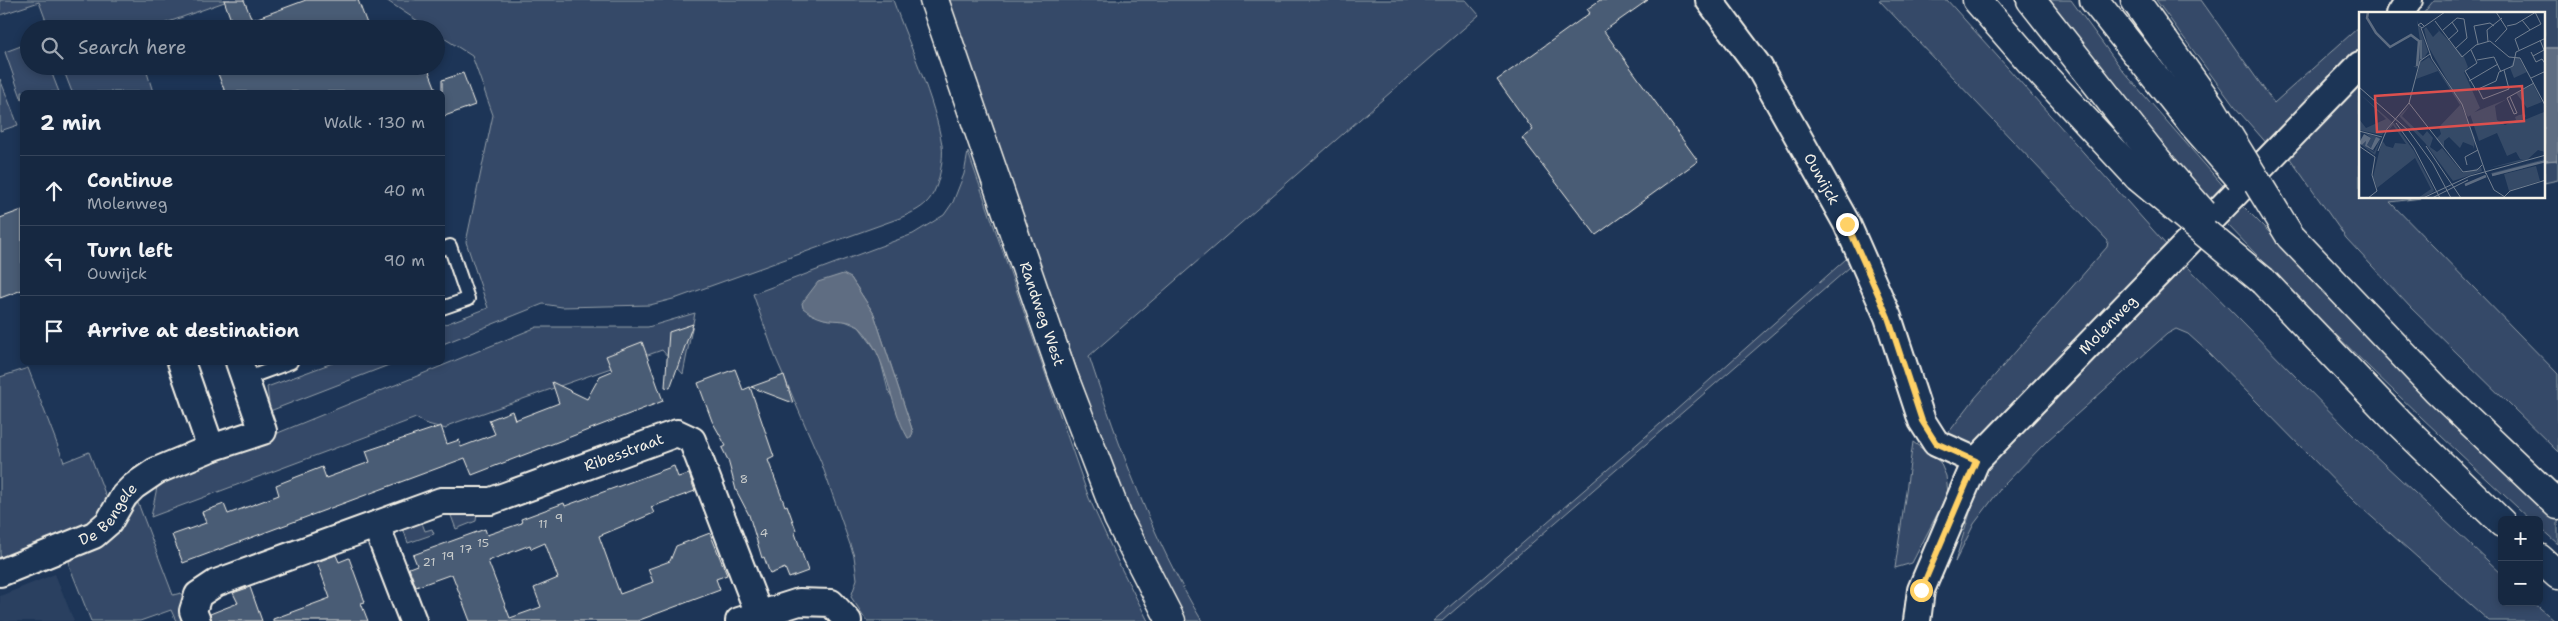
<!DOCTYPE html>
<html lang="en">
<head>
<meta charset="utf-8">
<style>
	body { margin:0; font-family:"Shantell Sans",sans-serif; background:#23344c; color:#f1f3f6 }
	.controls { position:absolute; right:15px; bottom:15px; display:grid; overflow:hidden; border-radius:8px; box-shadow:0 2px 8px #0003 }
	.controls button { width:45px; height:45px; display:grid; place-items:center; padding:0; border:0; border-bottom:1px solid #35445a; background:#162841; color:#f1f3f6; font:25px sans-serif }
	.stop { position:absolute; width:15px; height:15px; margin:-11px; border:4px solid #ffd166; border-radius:50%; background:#fff }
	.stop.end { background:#ffd166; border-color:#fff; box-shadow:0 1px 5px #0008 }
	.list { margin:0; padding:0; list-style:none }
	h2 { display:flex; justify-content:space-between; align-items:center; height:65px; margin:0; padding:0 20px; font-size:21px }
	h2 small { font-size:16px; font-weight:400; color:#9ea6b1 }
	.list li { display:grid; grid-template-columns:32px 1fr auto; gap:15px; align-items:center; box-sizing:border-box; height:70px; padding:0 20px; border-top:1px solid #35445a }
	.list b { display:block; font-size:19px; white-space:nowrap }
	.list p { margin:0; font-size:16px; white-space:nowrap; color:#9ea6b1 }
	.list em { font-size:16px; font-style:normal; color:#9ea6b1 }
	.icon { flex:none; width:28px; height:28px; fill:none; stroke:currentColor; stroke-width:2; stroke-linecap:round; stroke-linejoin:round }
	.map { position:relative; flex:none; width:2558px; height:621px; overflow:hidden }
	.search { position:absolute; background:#162841; box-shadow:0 2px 8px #0003; left:20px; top:20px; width:425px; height:55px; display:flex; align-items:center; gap:12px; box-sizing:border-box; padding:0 18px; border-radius:28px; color:#9ea6b1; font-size:19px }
	.panel { position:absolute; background:#162841; box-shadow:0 2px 8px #0003; left:20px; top:90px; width:425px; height:275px; border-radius:8px }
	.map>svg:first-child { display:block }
	.built { fill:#2a4060 }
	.green { fill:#354a67; stroke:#949ea8; fill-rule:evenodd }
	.water { fill:#5e6d82; stroke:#9aa2ab }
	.building { fill:#485b74; stroke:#f4f1e8; fill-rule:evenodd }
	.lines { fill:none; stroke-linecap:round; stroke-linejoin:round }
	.lane-casing { stroke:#f4f1e8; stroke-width:16 }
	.street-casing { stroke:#f4f1e8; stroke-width:30 }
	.secondary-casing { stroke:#f4f1e8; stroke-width:31 }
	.highway-casing { stroke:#f4f1e8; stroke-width:31 }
	.lane { stroke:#1d3557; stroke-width:12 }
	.street { stroke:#1d3557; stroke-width:26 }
	.secondary { stroke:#1d3557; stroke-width:28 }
	.highway { stroke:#1d3557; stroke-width:28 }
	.highway-bridge-casing { stroke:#f4f1e8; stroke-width:31; stroke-linecap:butt }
	.highway-bridge { stroke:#1d3557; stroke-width:28 }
	.route { stroke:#ffd166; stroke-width:6 }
	.labels { text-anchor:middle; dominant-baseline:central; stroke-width:5; stroke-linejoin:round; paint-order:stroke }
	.number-label { font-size:12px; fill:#c9cccb }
	.street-label { font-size:15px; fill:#f4f1e8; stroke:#1d3557 }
	.inset-river { fill:none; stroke:#5e6d82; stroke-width:2.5 }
	.inset-road { fill:none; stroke:#738091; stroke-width:1 }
	.view { fill:#dc504e; fill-opacity:0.15; stroke:#dc504e; stroke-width:2.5 }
	.inset-edge { fill:none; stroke:#f4f1e8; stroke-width:2.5 }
</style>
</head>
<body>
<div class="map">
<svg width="2558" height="621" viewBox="0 0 2558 621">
	<rect width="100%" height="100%" fill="#1d3557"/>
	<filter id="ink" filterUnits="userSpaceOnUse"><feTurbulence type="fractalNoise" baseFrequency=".02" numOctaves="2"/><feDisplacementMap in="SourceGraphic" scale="10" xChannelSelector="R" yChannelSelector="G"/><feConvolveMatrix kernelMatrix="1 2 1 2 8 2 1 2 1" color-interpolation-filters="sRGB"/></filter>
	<g filter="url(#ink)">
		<polygon class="built" points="55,574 74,621 0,621 0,596"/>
		<g class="green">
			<polygon points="0,0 230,0 149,29 49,29 39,2 0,15"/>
			<path d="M 386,0 L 893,0 C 909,45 935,99 942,145 C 944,159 939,186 931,197 C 924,208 911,213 900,218 L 677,298 L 650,305 L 562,307 L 543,304 L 443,344 L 443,325 L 488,308 L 466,242 L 493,115 L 472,56 L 436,33 L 436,29 L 430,29 Z"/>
			<path d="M 947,0 L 1466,0 L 1479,15 L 1089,356 C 1119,447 1152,538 1202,621 L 1184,621 L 1148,552 L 1118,486 Z"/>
			<polygon points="1879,0 1947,0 2169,248 2015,401 1978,443 1969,446 1946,436 1975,398 2107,247 2108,241"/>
			<polygon points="2050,0 2071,0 2123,71 2226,189 2210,205"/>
			<polygon points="2156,0 2201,0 2274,103 2360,26 2360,52 2269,146 2234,106"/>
			<polygon points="2434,0 2558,0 2558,48 2544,48 2544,14 2423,14"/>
			<polygon points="29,43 29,66 49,66 59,92 22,92 22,100 5,52"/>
			<polygon points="62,66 145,66 153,92 72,92"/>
			<polygon points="0,79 18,125 0,131"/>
			<polygon points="2360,84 2360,198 2421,198 2390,202 2558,374 2558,452 2411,308 2346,238 2289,157"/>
			<path d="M 968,152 L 1089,498 L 1120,566 L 1148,621 L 867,621 L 851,597 L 857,579 L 854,556 L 821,462 L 775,356 L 753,294 L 913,234 L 944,215 L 953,202 L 964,174 ZM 851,278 L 874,314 L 913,432 L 888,390 L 879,354 L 859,327 L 840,319 L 825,319 L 809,313 Z"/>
			<polygon points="2558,160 2558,180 2544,183 2544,161"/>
			<path d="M 2242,205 L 2458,422 L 2558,514 L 2558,544 L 2539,527 L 2539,520 L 2531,520 C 2426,423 2323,325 2225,222 Z"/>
			<polygon points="1846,259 1850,267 1442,621 1433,621 1675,411"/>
			<polygon points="2184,263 2354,436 2502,574 2502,602 2533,602 2555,621 2489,621 2355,502 2208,352 2188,334 2176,329 2167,334 2048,440 2001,488 1974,524 1955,562 1981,477 2000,450"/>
			<polygon points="695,313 683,374 662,350 449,425 446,429 424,423 416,418 151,517 158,482 537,327 648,327"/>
			<polygon points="335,362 394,363 270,411 267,387"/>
			<polygon points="28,368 64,462 89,452 109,504 94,520 0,559 0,377"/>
			<polygon points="1913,442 1940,462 1946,476 1948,493 1912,563 1895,568"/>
			<polygon points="138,503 173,595 181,593 190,621 176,621 171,610 140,621 91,621 69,565 70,553 114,532"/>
			<polygon points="447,505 469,514 477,513 476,521 456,529"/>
			<polygon points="419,515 425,531 432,529 434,534 408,543 401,522"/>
		</g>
		<g class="water">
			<polygon points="2544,48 2558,48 2558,160 2544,161"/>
			<path d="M 843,274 L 851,278 L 874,314 L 913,432 L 911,438 L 908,438 C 888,404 889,357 860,328 C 850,318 836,322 824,319 C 816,317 809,313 803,308 L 802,303 L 818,282 Z"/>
		</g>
		<g class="building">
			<polygon points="224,0 244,0 252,20 306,0 358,0 369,29 234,29"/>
			<polygon points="1600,0 1648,0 1604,31 1698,161 1596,235 1522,138 1533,130 1497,80 1590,13 1587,9"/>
			<polygon points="215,66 427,66 437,92 225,92"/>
			<polygon points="463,73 475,105 442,117 442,80"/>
			<polygon points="22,210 22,290 0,298 0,218"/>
			<polygon points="693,324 670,388 665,387 669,332"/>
			<polygon points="642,342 663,401 472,475 465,458 183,563 172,535 206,523 202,512 224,504 228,514 279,495 276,485 322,467 326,478 370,462 366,451 441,426 447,444 459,440 461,447 495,434 489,420 512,411 515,420 559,403 552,382 587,399 600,376 612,371 606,356"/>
			<polygon points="735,369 743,390 750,387 774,457 768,460 785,506 787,505 796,530 795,533 808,571 789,578 785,568 770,574 764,557 762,558 749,515 736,490 728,460 722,448 726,446 712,421 698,383"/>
			<polygon points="784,375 793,403 751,387"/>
			<path d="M 674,466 L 678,477 L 689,474 L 695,491 L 651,507 L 654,513 L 599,536 L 620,594 L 653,582 L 648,569 L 670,561 L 676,546 L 710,533 L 727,575 L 716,579 L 720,590 L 637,621 L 470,621 L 452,574 L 416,587 L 409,568 L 417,565 L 413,555 L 485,529 L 487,535 L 522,523 L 521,519 L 564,503 L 565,506 ZM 545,543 L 558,578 L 534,588 L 541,607 L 510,618 L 488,561 L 530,545 L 531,549 Z"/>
			<polygon points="336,555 339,562 349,558 365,602 361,603 368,621 273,621 273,619 330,598 317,562"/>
			<polygon points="250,587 262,621 212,621 210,614 238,603 233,593"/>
		</g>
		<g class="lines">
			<defs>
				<g id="lane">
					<polyline points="442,249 450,246 468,299 442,308"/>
					<polyline points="245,379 291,362"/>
				</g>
				<g id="street">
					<path id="s1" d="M 1709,0 L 1759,67 L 1847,224 L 1888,317 L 1922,421 L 1936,443 L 1976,461"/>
					<polyline points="2400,14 2409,0"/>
					<polyline points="181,362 211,448"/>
					<polyline points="376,525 413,621"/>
					<path id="s2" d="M 0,573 L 94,535 L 109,522 L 124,496 L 134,486 L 156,471 L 211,448 L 263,431 L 239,362"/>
					<path id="s3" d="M 197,621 L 193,611 L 198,595 L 216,583 L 441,501 L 491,501 L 677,433 L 692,440 L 759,614"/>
					<polyline points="739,621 799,602 831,603 848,621"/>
					<path id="s4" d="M 1917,621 L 1921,590 L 1976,461 L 2360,65"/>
				</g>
				<g id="secondary">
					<path id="s5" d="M 934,0 L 1063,375 L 1118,518 L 1171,621"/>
				</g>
				<g id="highway">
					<polyline points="1977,0 2030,61 2138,177"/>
					<polyline points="2031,0 2157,160"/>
					<polyline points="2094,0 2192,123"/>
					<polyline points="2135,0 2211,107"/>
					<polyline points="2290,236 2437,390 2558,505"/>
					<polyline points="2263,281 2398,422 2502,523"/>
					<polyline points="2539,558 2558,575"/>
				</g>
			</defs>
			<use href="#lane" class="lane-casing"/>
			<use href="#street" class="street-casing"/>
			<use href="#secondary" class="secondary-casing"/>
			<use href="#highway" class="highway-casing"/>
			<use href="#lane" class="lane"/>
			<use href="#street" class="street"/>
			<use href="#secondary" class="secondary"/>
			<use href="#highway" class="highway"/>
			<defs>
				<g id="highway-bridge">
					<polyline points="2211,107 2290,236"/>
					<polyline points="2192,123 2240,178"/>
					<polyline points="2157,160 2203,213"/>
					<polyline points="2138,177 2263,281"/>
				</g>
			</defs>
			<use href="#highway-bridge" class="highway-bridge-casing"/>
			<use href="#highway-bridge" class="highway-bridge"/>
		</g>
	</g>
	<g class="lines" filter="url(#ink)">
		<polyline class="route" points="1847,224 1888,317 1922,421 1936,443 1976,461 1921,590"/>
	</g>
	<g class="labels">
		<g class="number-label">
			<text x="744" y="479">8</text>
			<text x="559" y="518">9</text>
			<text x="543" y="524">11</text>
			<text x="764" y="533">4</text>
			<text x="483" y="543">15</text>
			<text x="466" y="549">17</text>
			<text x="448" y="556">19</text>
			<text x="429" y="562">21</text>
		</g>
		<g class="street-label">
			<text stroke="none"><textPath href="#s1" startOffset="212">Ouwijck</textPath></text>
			<text stroke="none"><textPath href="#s5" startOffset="332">Randweg West</textPath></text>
			<text stroke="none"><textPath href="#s4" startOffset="361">Molenweg</textPath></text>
			<text stroke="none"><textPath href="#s3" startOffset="480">Ribesstraat</textPath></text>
			<text stroke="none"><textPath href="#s2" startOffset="126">De Bengele</textPath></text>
		</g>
	</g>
	<g transform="translate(2359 12)">
		<rect width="186" height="186" fill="#1d3557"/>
		<path d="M 58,8 L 69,40 L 58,56 L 54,54 L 58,54 L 60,29 L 53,24 L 29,35 L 52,22 L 61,29 ZM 73,11 L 105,45 L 109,55 L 105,60 L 121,96 L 109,105 L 69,34 L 65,17 L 67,15 L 74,25 L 80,19 ZM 70,45 L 99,86 L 116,126 L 115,137 L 114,134 L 104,130 L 101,136 L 90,125 L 85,129 L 85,136 L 77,127 L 82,122 L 80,115 L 101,93 L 79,59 L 57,67 L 61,51 ZM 156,46 L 160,46 L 168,60 L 155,66 L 151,56 ZM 174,72 L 183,90 L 168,96 L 157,81 ZM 0,81 L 33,110 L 23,123 L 0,118 L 0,107 L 7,116 L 27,107 ZM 148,87 L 136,94 L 138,108 L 146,113 L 157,108 L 156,105 L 160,103 L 166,102 L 167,105 L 163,103 L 163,109 L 185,100 L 186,140 L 179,138 L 168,148 L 130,156 L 164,147 L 161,147 L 157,140 L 148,144 L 138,121 L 120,129 L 111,102 ZM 52,92 L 43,104 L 64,124 L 68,119 L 74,126 L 71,135 L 78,140 L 83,136 L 104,161 L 122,155 L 123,159 L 94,169 L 66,131 L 40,104 ZM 34,110 L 55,139 L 75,178 L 74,180 L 63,186 L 59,186 L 72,177 L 56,146 L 18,176 L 14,165 L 23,128 L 27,134 L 34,136 L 36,131 L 47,132 L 34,113 L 25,124 ZM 6,121 L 22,126 L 16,143 L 0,131 L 3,133 L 7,129 L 6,134 L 15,140 L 21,127 L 12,136 L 8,133 L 12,126 ZM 186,147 L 162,157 L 134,164 L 132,161 ZM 177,154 L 181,169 L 150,179 L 145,162 Z" fill="#354a67"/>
		<path d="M 5,122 L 12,126 L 8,133 L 12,136 L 17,125 L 21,127 L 14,138 L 17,140 L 6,134 L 7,129 L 3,133 L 0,131 Z" fill="#5e6d82"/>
		<path class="inset-river" d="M 9,0 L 8,6 L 17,21 L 31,35 L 52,23 L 60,29 L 58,54M 133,163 L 187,149M 106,173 L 127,164"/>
		<path class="inset-road" d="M 76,9 L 103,45 L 117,33 L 131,29 L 150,45 L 161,46 L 187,95M 65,14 L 62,11 L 59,13 L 63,16 L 86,0M 148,14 L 157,12 L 177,0M 62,16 L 73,47 L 103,92 L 127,162M 84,18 L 98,6 L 105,7 L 108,26 L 96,37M 171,18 L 182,12 L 176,0M 62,28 L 62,47M 89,28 L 99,19 L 93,10M 129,30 L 128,18 L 143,6M 136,30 L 148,17 L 137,0M 119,32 L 115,14 L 131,11 L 135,14M 112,38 L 118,51 L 106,59 L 117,78 L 137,69 L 140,60 L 154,54 L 157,40 L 187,26M 160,38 L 156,27 L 171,18 L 163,8M 172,40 L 177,50 L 183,47 L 187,53M 174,44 L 185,38 L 181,28M 118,48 L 135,45 L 142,60M 172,66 L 187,59M 110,69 L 139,52M 0,75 L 50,119 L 74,152 L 92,186M 119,77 L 124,87 L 150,77 L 145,58M 151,85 L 158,101 L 155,102 L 148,86 L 175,71M 50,91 L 104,160 L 118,158 L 123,153M 37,111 L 55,136 L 81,186M 0,119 L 23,125M 0,134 L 16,145 L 13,163 L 18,179 L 9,186M 67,134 L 102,186M 19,139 L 28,117 L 50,91 L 61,49 L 71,42M 108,153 L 106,145 L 119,138M 127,161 L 135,178 L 146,185M 145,185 L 151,179 L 187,168M 64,186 L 111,164 L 187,143M 73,186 L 109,168"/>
		<path class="view" d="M 163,74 L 165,109 L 18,120 L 16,84 Z"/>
		<rect width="186" height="186" class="inset-edge"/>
	</g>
</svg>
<div class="controls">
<button>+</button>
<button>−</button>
</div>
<div class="stop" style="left:1921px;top:590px"></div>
<div class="stop end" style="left:1847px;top:224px"></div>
<div class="search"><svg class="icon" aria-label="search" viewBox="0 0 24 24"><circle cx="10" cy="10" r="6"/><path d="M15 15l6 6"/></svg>Search here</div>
<section class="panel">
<h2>2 min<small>Walk · 130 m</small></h2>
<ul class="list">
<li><svg class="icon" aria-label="ahead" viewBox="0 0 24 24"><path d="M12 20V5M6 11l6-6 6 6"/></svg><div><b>Continue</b><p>Molenweg</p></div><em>40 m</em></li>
<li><svg class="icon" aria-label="left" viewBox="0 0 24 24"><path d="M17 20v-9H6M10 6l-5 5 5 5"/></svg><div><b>Turn left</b><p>Ouwijck</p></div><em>90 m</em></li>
<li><svg class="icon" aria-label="arrive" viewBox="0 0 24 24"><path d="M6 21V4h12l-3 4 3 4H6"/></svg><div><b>Arrive at destination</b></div></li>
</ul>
</section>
</div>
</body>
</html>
